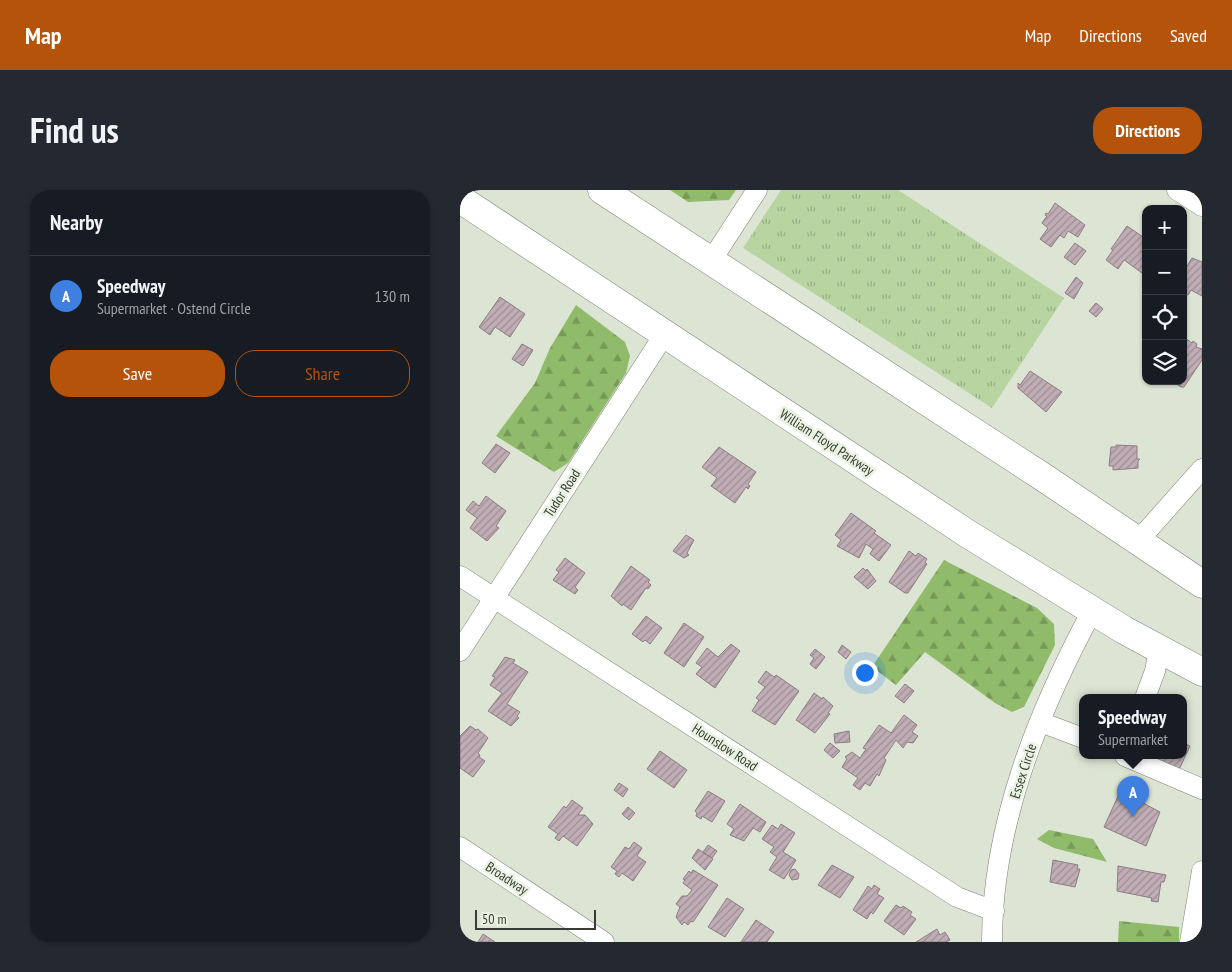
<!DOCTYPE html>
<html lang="en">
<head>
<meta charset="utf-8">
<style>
	body { margin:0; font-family:"PT Sans Narrow",sans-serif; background:#242831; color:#f1f3f6 }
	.controls { position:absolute; right:15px; top:15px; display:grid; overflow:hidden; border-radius:10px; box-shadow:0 1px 4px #0004 }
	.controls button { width:45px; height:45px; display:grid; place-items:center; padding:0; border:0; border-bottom:1px solid #363941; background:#171b24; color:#f1f3f6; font:25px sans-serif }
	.scale { position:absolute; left:15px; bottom:12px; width:121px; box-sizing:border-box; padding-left:5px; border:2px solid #393c36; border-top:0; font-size:14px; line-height:18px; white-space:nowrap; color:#393c36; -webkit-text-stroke:4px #e9f3e1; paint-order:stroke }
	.you { position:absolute; left:404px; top:482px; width:18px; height:18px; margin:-12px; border:4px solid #fff; border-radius:50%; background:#1a73e8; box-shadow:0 0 0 8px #1a73e833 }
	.badge { display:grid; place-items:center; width:32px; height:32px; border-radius:50%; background:#b45309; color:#fff; font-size:16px; font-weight:700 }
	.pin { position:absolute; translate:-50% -41px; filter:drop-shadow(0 1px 2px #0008) }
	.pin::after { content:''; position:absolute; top:26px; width:18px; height:15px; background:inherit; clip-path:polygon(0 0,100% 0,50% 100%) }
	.popup { position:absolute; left:619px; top:504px; width:108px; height:65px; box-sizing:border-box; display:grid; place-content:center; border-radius:10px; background:#171b24; filter:drop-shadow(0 1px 4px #0005); font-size:16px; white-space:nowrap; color:#9ea1a6 }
	.popup b { font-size:19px; color:#f1f3f6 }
	.popup::after { content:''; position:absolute; left:50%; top:100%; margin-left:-10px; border:10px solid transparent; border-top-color:#171b24 }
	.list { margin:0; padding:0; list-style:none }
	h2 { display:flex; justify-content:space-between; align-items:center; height:65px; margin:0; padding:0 20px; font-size:21px }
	h2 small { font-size:16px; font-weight:400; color:#9ea1a6 }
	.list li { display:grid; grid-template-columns:32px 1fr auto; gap:15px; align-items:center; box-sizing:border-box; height:80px; padding:0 20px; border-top:1px solid #363941 }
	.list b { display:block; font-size:19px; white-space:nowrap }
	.list p { margin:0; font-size:16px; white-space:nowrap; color:#9ea1a6 }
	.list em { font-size:16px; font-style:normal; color:#9ea1a6 }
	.actions { display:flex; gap:10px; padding:15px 20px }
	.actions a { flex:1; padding:11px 0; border:1px solid #b45309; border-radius:20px; text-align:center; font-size:18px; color:#b45309 }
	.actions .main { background:#b45309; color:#fff }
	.icon { flex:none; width:28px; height:28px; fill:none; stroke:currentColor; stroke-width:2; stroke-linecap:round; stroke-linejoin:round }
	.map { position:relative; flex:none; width:742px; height:752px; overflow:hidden; border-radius:20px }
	header { display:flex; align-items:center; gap:30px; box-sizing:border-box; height:70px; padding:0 25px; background:#b45309; color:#fff }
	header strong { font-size:24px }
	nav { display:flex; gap:28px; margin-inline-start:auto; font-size:18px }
	.intro { display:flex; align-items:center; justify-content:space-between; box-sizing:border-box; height:120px; padding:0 30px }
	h1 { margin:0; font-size:35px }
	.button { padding:12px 22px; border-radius:20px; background:#b45309; color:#fff; font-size:18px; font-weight:700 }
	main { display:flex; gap:30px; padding:0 30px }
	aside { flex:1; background:#171b24; border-radius:20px; box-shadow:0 1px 4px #0004 }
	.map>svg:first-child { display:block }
	.grass { fill:url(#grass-tufts) }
	.forest { fill:url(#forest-firs) }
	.building { fill:url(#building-hatch); stroke:#8e7c83 }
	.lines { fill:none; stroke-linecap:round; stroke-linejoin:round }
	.minor-casing { stroke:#7b8474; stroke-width:21 }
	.highway-casing { stroke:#7b8474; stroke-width:29 }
	.minor { stroke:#fff; stroke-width:20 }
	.highway { stroke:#fff; stroke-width:28 }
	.labels { text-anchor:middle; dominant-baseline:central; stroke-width:5; stroke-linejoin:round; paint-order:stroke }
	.street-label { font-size:14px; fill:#393c36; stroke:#e9f3e1 }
</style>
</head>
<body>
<header>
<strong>Map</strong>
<nav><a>Map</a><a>Directions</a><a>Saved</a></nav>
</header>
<div class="intro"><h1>Find us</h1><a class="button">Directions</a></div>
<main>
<aside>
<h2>Nearby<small></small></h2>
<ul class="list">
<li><span class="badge" style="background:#3f7fe0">A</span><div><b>Speedway</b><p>Supermarket · Ostend Circle</p></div><em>130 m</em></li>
</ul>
<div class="actions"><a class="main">Save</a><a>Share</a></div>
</aside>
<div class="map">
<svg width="742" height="752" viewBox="0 0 742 752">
	<defs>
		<pattern id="grass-tufts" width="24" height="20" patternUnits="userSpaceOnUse" patternTransform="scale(1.25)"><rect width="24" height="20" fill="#b8d4a1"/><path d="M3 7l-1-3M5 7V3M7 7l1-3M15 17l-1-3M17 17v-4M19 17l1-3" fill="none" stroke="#97ad84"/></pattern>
		<pattern id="forest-firs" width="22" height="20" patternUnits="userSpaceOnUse" patternTransform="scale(1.25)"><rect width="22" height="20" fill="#90bb6a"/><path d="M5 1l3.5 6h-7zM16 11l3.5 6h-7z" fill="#779958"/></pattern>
		<pattern id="building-hatch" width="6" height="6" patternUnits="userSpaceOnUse" patternTransform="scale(1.25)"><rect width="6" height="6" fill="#c0adb5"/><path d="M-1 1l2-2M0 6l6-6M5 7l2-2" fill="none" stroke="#9d8e94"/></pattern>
	</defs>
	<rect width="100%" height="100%" fill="#dce5d4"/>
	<polygon class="grass" points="321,0 438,0 604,108 532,218 283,58"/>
	<g class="forest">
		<polygon points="210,0 276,0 269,10 228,12"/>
		<polygon points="116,115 165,152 170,166 166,183 108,273 94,282 36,246 75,193 90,158"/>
		<polygon points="484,370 577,418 594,434 595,455 564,517 552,522 535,513 465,462 436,495 412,477"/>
		<polygon points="589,640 633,649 647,672 594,658 577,649"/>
		<polygon points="659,731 719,737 719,752 658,752"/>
	</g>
	<g class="building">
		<polygon points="595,13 625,35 618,47 608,41 604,48 600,45 591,57 580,49 588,38 582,33 587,26 585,25 586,23 588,24"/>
		<polygon points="667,36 686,49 686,78 682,83 664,70 658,79 646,70 653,60 651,59"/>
		<polygon points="615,53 626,61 615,75 604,67"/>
		<polygon points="732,68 742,72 742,106 731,100 728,105 723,102 723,83"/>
		<polygon points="616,87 623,93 614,109 605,103"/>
		<polygon points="40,107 65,124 50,147 35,137 30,145 19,137"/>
		<polygon points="636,113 643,119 636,127 629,121"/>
		<polygon points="725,148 732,153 733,151 737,154 736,157 742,159 742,170 724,197 721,197 712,191 723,191 723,151"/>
		<polygon points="62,154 73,160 63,176 52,169"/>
		<polygon points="570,181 602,202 586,222 558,198 558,193 560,195"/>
		<polygon points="36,254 50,263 35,283 22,273"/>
		<polygon points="656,255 677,256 677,269 680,269 678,271 678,278 653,280 653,276 649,276 651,257 656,257"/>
		<polygon points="259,257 296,282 288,294 290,296 288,299 286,297 275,313 251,296 257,288 242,277"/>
		<polygon points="26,306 46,321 36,336 39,338 27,351 10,338 17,328 6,320 13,311 19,316"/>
		<polygon points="391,323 416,341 414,343 431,355 419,371 410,364 413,359 406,354 399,368 377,356 381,350 375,345"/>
		<polygon points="226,345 234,350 227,363 229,365 224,368 213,361"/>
		<polygon points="449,361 456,366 458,363 467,369 465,372 467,374 448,403 445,403 429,392"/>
		<polygon points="105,368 125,383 115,397 118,400 115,404 93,390 99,382 96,380"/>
		<polygon points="171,376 190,390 188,392 191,395 188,399 186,398 171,420 163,414 162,416 151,406"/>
		<polygon points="403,378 406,381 407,379 416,391 408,399 394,387"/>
		<polygon points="186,426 202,438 190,454 185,450 183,452 172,444"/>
		<polygon points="224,433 244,447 224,477 204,463"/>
		<polygon points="271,454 280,461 255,498 236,484 242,477 236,473 247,458 258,467"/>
		<polygon points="382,455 391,462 386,469 378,462"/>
		<polygon points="355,459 365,467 356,479 350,474 354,468 350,465"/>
		<polygon points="45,467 55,470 53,473 68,482 47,514 60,522 57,526 59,528 51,536 28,521 42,503 30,495 35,487 32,486"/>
		<polygon points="306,481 314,487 316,485 339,501 315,535 292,521 299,510 296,508 305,497 298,492"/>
		<polygon points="445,494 454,501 444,513 435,506"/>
		<polygon points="354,503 362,509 363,507 373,516 368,523 370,524 355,543 336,530"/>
		<polygon points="444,525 457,535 452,542 458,546 453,553 447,552 443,558 436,550 424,568 426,570 419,586 417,584 410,596 405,593 400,600 393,595 398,588 382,577 387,569 385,567 392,562 400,568 406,559 403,558 419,535 431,543"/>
		<polygon points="10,536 16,540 18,539 28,548 18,563 20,565 19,567 25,571 13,587 0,578 0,546"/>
		<polygon points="389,541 390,552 375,553 374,544"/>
		<polygon points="370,553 380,561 373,568 364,560"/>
		<polygon points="723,553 730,556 717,584 678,566 723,566"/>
		<polygon points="200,561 227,580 214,598 187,579"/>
		<polygon points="159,593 168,599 163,607 154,600"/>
		<polygon points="248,601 265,611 252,632 242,626 241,629 236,626 237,623 235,621"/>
		<polygon points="659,604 670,606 700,622 686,656 644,637"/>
		<polygon points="112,610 123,618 118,625 125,625 133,634 117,656 103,646 99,651 95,648 98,644 88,637 104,616 106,618"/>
		<polygon points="280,614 306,632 300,642 293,638 284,651 270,645 274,639 267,634"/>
		<polygon points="168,617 175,623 169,630 162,624"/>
		<polygon points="321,634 335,643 323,662 336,670 324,689 309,680 317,667 310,662 314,657 302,649 312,635 318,639"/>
		<polygon points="174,652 182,658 177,666 186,672 173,691 162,683 159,687 155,684 157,681 151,677 165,657 169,659"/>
		<polygon points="248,655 257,661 252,668 243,662"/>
		<polygon points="238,659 253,669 245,680 232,668"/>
		<polygon points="593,670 618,675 617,679 620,679 615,697 590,692"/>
		<polygon points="372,675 394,687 380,708 358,695"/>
		<polygon points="658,676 706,685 704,692 701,692 698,712 691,711 692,708 657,701"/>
		<polygon points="335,679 339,684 338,689 332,690 329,685 331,680"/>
		<polygon points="233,680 258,695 233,732 231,731 228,735 224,732 222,735 216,727 220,717 216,714 222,706 227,706 232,700 223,693 225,690 223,689 229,681 231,683"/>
		<polygon points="414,695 420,699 417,704 424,708 413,724 411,722 407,729 393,720 408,696 412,699"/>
		<polygon points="267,708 284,719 265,747 248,737"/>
		<polygon points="436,715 441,718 443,716 452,722 450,725 456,729 444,745 424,731"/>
		<polygon points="296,730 314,742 307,752 281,752"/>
		<polygon points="477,739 480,745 485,742 490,750 486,752 456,752"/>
		<polygon points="23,744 35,752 18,752"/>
	</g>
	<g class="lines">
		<defs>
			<g id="minor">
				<polyline points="717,0 742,16"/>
				<polyline points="251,71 297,0"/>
				<polyline points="678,351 742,279"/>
				<polyline points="0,386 497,707 534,721"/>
				<polyline points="0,461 204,145"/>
				<polyline points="685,508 695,481 699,459"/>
				<polyline points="580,532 623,548"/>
				<polyline points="665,566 742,599"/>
				<polyline points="0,657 144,752"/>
				<path d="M 532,752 C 532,635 578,522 632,421"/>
				<polyline points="730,752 742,681"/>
			</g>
			<g id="highway">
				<polyline points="142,0 583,287 742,394"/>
				<polyline points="0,9 508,344 664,440 742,482"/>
			</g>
		</defs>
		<use href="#minor" class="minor-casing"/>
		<use href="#highway" class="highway-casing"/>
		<use href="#minor" class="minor"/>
		<use href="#highway" class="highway"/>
	</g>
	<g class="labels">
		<g class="street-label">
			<text transform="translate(367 252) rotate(33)">William Floyd Parkway</text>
			<text transform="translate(102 303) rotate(-57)">Tudor Road</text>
			<text transform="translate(265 557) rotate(33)">Hounslow Road</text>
			<text transform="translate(563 581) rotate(-72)">Essex Circle</text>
			<text transform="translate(47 688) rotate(33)">Broadway</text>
		</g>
	</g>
</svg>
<div class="controls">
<button>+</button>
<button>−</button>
<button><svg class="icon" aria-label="locate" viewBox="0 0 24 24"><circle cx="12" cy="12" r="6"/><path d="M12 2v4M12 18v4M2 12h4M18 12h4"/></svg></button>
<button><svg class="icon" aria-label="layers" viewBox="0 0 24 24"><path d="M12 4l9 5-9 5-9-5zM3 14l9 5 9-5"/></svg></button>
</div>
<div class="scale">50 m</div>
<div class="you"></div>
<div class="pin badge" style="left:673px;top:627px;background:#3f7fe0">A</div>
<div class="popup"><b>Speedway</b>Supermarket</div>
</div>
</main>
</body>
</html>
